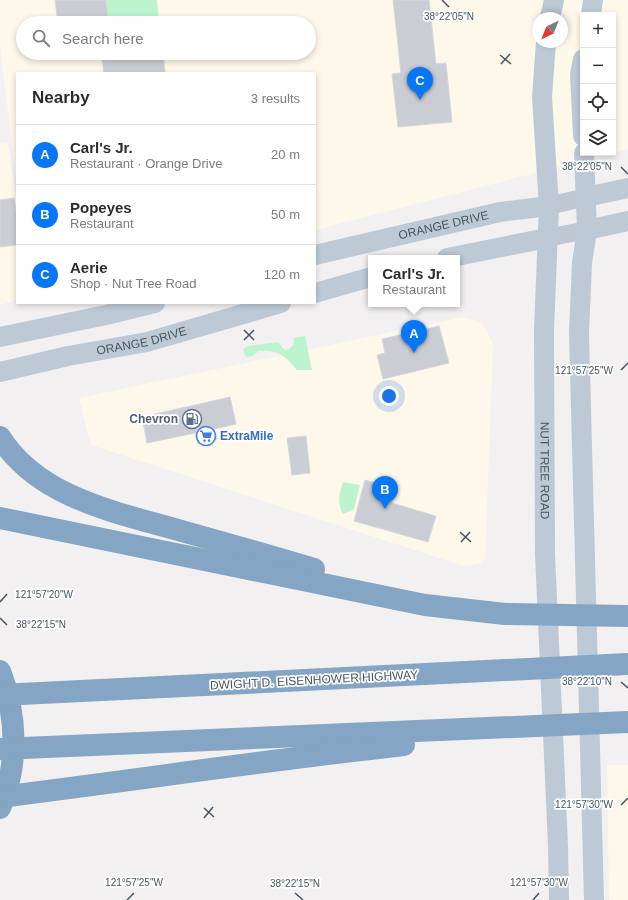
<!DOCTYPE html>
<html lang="en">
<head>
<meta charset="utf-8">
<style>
	body { margin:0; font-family:Arial,sans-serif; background:#f7f7f7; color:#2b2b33 }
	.controls { position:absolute; right:12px; top:12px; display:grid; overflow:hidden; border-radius:0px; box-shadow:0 2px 6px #0003 }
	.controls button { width:36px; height:36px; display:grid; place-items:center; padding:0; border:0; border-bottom:1px solid #e1e1e2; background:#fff; color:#2b2b33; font:20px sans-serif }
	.compass { position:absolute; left:532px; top:12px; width:36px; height:36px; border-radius:50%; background:#fff; box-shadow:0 2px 6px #0003; rotate:223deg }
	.you { position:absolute; left:389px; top:396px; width:14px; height:14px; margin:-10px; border:3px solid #fff; border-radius:50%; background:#1a73e8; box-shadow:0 0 0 6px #1a73e833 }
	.badge { display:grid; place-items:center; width:26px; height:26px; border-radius:50%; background:#0776f7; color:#fff; font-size:13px; font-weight:700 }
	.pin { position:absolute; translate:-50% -33px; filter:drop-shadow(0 1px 2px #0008) }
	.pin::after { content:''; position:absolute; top:21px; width:14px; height:12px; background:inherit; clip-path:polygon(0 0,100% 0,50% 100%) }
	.popup { position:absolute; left:368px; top:255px; width:92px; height:52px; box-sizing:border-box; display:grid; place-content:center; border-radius:0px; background:#fff; filter:drop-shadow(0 1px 3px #0005); font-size:13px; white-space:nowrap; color:#7c7c81 }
	.popup b { font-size:15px; color:#2b2b33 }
	.popup::after { content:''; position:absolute; left:50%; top:100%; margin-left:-8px; border:8px solid transparent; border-top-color:#fff }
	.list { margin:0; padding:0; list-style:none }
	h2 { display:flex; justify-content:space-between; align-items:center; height:52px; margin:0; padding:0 16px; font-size:17px }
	h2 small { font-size:13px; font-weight:400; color:#7c7c81 }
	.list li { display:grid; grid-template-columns:26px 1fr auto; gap:12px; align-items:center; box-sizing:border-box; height:60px; padding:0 16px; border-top:1px solid #e1e1e2 }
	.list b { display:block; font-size:15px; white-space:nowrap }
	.list p { margin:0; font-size:13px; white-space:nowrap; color:#7c7c81 }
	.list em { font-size:13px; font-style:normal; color:#7c7c81 }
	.icon { flex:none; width:22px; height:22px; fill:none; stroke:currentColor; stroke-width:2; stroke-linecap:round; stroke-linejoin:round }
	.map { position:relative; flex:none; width:628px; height:900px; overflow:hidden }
	.search { position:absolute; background:#fff; box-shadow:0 2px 6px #0003; left:16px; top:16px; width:300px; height:44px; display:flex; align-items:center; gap:10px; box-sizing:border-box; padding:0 14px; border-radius:22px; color:#7c7c81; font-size:15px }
	.panel { position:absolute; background:#fff; box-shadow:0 2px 6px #0003; left:16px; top:72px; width:300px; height:232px; border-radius:0px }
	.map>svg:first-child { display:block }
	.commercial { fill:#fef8ea; fill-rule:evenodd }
	.green { fill:#bcf4d0 }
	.building { fill:#caced4; stroke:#d4d7dd }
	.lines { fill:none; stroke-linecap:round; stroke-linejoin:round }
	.tertiary { stroke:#bdc9d1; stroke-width:18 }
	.secondary { stroke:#bdcad6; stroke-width:20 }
	.motorway { stroke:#84a5c4; stroke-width:22 }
	.ticks { fill:none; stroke:#465560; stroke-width:1.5 }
	.labels { text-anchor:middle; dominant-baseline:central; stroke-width:3.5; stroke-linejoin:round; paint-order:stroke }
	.street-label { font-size:12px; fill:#465560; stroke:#fff }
	.service-label { font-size:12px; font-weight:bold; fill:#4e5e75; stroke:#fff; text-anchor:end }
	.shop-label { font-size:12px; font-weight:bold; fill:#366cbe; stroke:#fff; text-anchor:start }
	.ticks-label { font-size:10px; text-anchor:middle; fill:#465560; stroke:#fff; stroke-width:3.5; stroke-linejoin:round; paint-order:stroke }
</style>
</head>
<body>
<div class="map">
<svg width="628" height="900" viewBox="0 0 628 900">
	<rect width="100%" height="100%" fill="#f3f0f1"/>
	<g class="commercial">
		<path d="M 0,0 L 628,0 L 628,149 L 315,230 L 315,73 L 17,73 L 17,186 L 0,46 ZM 583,15 L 613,15 L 613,153 L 583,153 ZM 538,18 L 562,18 L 562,42 L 538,42 ZM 23,23 L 309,23 L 309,53 L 23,53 Z"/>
		<polygon points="8,143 17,204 17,300 0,305 0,144"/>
		<polygon points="463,317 478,321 487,330 493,346 485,557 482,563 464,566 91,445 79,398"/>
		<polygon points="607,765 628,765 628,900 609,900"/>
	</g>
	<g class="green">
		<polygon points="106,0 157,0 159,22 108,23"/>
		<path d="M 305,336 L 312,370 L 297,370 C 286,356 277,349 258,351 L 253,356 L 246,357 L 243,349 L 249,346 L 278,342 L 285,350 L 289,349 L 293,345 L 294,338 Z"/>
		<path d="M 343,482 L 360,485 L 354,509 L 343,514 C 337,503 339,494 343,482 Z"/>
	</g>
	<g class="building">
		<polygon points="55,0 106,0 108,23 58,23"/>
		<polygon points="393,0 429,0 436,64 446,63 452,122 398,127 392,74 401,73"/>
		<polygon points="101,53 163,53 165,73 104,73"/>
		<polygon points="14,198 17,218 17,245 0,247 0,200"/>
		<polygon points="439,326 449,363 383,379 377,355 385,353 382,339"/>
		<polygon points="230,397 236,424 214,429 217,439 198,444 195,433 147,443 142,417"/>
		<polygon points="306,436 310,473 292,475 287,438"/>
		<polygon points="365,480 396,489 392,503 436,516 428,542 354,521"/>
	</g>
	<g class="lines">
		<g class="tertiary">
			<polyline points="549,206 586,197"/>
			<polyline points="547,238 587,230"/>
		</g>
		<g class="secondary">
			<polyline points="591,15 593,0"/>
			<polyline points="550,18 554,0"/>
			<path id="s1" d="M 546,42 L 542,97 L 549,206 L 544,330 L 545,554 L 558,846 L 559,900"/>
			<polyline points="583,59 580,74 583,136"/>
			<polyline points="584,153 587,230 582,263 579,333 594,900"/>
			<polyline points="586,197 628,188"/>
			<polyline points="587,230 628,221"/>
			<path id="s2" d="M 315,255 L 500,212 L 549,206"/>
			<polyline points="447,258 547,238"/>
			<polyline points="315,293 371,277"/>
			<polyline points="0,337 106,315 155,303"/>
			<path id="s3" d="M 0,372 L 68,356 L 147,342 L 281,303"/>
		</g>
		<g class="motorway">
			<path d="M 0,437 C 39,499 120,513 185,532 C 228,544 271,556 314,569"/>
			<polyline points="0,518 425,605 505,614 628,616"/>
			<path d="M 0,671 C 17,715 19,764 0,808"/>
			<polyline points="0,695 628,664"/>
			<polyline points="0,749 628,722"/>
			<path d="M 0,797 C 135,780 269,760 404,745"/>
		</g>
	</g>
	<path class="ticks" d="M 442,0 L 449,7M 500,55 L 511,64M 501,64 L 510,54M 621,167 L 628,174M 244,330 L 254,340M 244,340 L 254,330M 621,370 L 628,363M 460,532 L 471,542M 461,542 L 470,532M 0,602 L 7,594M 0,618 L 7,625M 621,682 L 628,688M 621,805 L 628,798M 204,808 L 214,817M 204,818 L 213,807M 295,893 L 303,900M 127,900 L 134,893M 533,900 L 539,893"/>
	<defs>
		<symbol id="fuel-ring" viewBox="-11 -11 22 22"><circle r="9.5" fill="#fff" stroke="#5c6f8a" stroke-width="1.5"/><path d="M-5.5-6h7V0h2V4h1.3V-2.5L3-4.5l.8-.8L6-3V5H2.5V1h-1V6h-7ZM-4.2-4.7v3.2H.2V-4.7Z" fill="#5c6f8a"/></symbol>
		<symbol id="supermarket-ring" viewBox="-11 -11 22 22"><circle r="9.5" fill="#fff" stroke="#3f7fe0" stroke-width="1.5"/><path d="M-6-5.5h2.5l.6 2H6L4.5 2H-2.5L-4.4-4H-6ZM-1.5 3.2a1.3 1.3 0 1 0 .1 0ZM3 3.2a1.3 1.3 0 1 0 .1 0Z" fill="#3f7fe0"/></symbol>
	</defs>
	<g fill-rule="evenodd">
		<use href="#fuel-ring" x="181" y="408" width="22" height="22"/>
		<use href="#supermarket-ring" x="195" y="425" width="22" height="22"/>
	</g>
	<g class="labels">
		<g class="street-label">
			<text stroke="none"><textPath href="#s2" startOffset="132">ORANGE DRIVE</textPath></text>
			<text stroke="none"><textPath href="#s3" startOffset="145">ORANGE DRIVE</textPath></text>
			<text stroke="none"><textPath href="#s1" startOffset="429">NUT TREE ROAD</textPath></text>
			<text transform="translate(314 680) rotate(-3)">DWIGHT D. EISENHOWER HIGHWAY</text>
		</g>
		<g class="service-label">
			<text x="178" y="419">Chevron</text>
		</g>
		<g class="shop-label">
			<text x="220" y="436">ExtraMile</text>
		</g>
	</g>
	<g class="ticks-label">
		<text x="449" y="20">38°22'05"N</text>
		<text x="587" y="170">38°22'05"N</text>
		<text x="584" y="374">121°57'25"W</text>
		<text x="44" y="598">121°57'20"W</text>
		<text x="41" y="628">38°22'15"N</text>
		<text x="587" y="685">38°22'10"N</text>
		<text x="584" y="808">121°57'30"W</text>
		<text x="134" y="886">121°57'25"W</text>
		<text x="539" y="886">121°57'30"W</text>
		<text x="295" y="887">38°22'15"N</text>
	</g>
</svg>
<div class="controls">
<button>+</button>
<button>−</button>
<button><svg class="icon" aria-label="locate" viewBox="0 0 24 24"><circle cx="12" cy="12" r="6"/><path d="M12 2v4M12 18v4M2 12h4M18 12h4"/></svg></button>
<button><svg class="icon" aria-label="layers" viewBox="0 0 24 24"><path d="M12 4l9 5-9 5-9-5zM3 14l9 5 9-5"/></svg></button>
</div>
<svg class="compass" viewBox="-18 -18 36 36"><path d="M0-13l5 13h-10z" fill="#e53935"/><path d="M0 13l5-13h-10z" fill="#7c7c81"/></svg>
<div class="you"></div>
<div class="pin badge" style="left:414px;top:353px">A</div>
<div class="popup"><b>Carl's Jr.</b>Restaurant</div>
<div class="pin badge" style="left:385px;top:509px">B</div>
<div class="pin badge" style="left:420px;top:100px">C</div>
<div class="search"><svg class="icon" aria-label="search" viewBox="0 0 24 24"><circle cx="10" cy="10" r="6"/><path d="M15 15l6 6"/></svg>Search here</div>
<section class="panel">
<h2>Nearby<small>3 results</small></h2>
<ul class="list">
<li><span class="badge">A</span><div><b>Carl's Jr.</b><p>Restaurant · Orange Drive</p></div><em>20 m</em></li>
<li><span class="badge">B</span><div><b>Popeyes</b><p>Restaurant</p></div><em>50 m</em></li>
<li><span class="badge">C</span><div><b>Aerie</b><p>Shop · Nut Tree Road</p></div><em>120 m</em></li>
</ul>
</section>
</div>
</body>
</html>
